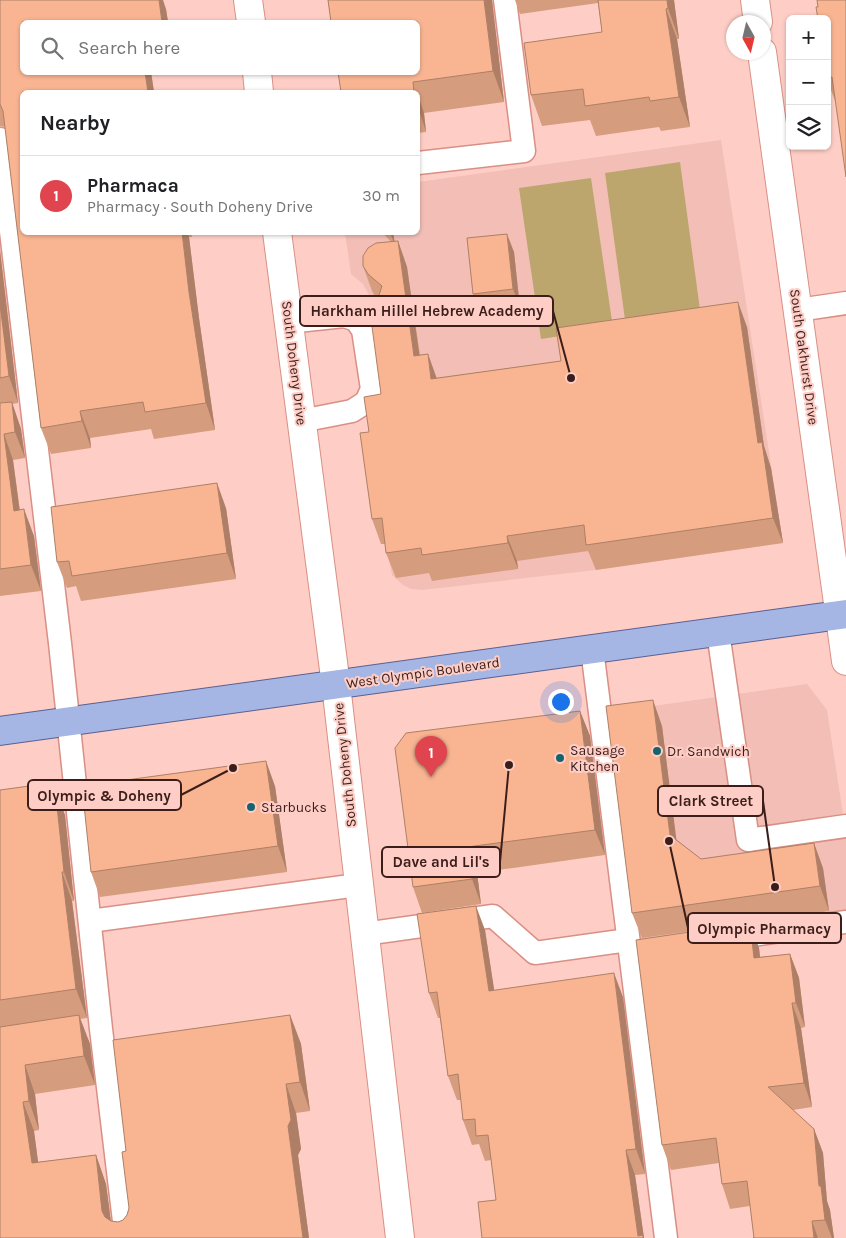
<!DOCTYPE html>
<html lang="en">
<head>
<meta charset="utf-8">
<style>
	body { margin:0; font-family:Karla,sans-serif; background:#f2f2f2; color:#202124 }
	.controls { position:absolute; right:15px; top:15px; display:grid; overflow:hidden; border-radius:8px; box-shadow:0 1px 4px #0004 }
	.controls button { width:45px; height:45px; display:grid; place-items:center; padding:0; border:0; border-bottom:1px solid #e0e0e0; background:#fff; color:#202124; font:25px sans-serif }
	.compass { position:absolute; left:726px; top:15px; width:45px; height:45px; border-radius:50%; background:#fff; box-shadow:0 1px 4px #0004; rotate:172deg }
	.you { position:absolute; left:560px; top:701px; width:18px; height:18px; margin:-12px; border:4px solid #fff; border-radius:50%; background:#1a73e8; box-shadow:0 0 0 8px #1a73e833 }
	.badge { display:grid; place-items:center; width:32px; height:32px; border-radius:50%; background:#17636d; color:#fff; font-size:16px; font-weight:700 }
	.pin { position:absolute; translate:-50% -41px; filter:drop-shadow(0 1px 2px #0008) }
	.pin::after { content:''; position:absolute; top:26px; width:18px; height:15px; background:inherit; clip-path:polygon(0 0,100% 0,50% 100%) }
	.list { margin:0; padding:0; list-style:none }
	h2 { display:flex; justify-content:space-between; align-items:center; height:65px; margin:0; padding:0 20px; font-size:21px }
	h2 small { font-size:16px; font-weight:400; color:#757577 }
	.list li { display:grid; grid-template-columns:32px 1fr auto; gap:15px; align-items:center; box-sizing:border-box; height:80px; padding:0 20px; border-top:1px solid #e0e0e0 }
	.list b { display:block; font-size:19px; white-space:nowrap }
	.list p { margin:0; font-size:16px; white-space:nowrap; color:#757577 }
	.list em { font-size:16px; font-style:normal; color:#757577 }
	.icon { flex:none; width:28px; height:28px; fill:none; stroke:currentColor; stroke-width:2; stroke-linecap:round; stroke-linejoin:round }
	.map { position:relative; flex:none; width:846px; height:1238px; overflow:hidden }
	.search { position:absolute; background:#fff; box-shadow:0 1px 4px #0004; left:20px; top:20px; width:400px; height:55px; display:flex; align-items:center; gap:12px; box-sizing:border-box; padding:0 18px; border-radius:8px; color:#757577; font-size:19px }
	.panel { position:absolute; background:#fff; box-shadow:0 1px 4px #0004; left:20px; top:90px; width:400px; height:145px; border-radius:8px }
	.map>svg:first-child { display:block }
	.built { fill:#f2beb6 }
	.green { fill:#bda66d }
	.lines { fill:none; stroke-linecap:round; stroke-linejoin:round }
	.service-casing { stroke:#d98f84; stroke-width:25 }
	.minor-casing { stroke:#d98f84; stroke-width:30 }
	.tertiary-casing { stroke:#d98f84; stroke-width:30 }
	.primary-casing { stroke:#596092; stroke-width:30 }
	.service { stroke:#fff; stroke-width:22 }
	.minor { stroke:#fff; stroke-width:28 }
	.tertiary { stroke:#fff; stroke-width:28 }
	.primary { stroke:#a5b5e4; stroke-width:28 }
	.wall { fill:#d69c7e }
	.shaded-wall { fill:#ae7f66 }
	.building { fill:#f9b592; stroke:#ae7f66 }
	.poi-dot { fill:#17636d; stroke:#fecec6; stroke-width:2 }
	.labels { text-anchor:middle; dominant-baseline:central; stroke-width:4; stroke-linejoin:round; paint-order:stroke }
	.street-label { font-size:14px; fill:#3b1e1a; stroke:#fecec6 }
	.poi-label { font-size:14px; fill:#3b1e1a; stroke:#fecec6; text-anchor:start }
	.leader { fill:none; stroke:#3b1e1a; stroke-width:2 }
	.callout-dot { fill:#3b1e1a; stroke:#fecec6; stroke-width:2 }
	.callout { fill:#fecec6; stroke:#3b1e1a; stroke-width:2 }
	.callout-label { font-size:15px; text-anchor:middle; font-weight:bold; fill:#3b1e1a }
</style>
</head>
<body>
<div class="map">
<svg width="846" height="1238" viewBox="0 0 846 1238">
	<rect width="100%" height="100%" fill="#fecec6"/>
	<g class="built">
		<polygon points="721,140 783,543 596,570 422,590 411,589 403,585 392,575 386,544 381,544 369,458 369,430 373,422 377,310 363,284 351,274 345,233 418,232 418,182"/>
		<polygon points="807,684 827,710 846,834 846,912 635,946 604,713"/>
	</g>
	<g class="green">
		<polygon points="680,162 701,317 626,327 605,173"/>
		<polygon points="591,178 613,328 541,339 519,188"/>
	</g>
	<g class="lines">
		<defs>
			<g id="service">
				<polyline points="0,139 60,643 101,1029 126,1238"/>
				<polyline points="418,163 524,151 505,0"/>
				<polyline points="798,310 846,303"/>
				<polyline points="288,322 344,316 356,320 363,330 372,389 366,402 352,411 301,421"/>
				<polyline points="718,632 748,840 846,826"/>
				<polyline points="592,649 666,1238"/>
				<polyline points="90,921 358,885"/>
				<polyline points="364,934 493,916 535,953 628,940"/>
				<polyline points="723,939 846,922"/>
			</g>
			<g id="minor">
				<polyline points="755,0 758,22"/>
				<polyline points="762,52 846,661"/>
			</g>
			<g id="tertiary">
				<polyline points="248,0 251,22"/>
				<polyline points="257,72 259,92"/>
				<polyline points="277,232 336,685 400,1238"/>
			</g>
			<polyline id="primary" points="0,731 846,614"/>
		</defs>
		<use href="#service" class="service-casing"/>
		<use href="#minor" class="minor-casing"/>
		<use href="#tertiary" class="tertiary-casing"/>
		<use href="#primary" class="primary-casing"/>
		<use href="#service" class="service"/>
		<use href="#minor" class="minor"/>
		<use href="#tertiary" class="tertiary"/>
		<use href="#primary" class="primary"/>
	</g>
	<g class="wall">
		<polygon points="0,0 166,9 168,22 22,22 22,72 151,72 154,92 22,92 22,232 191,232 192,237 189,237 199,318 215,430 154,439 151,429 90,438 91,448 51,454 41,428 5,127 0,126"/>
		<polygon points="328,0 492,0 504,102 424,113 426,132 418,133 418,92 341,92"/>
		<polygon points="515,0 674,0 679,39 677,39 690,127 661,131 659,127 596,136 590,120 542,126 531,95 602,32 598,3 520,14"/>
		<polygon points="846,0 835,101 827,79 827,19"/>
		<polygon points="382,232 393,232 395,242 398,241 407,267 420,355 428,354 436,378 561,361 747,327 764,446 771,468 783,543 596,570 588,551 517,561 518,569 432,581 429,573 396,578 386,553 385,544 381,544 372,519 369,432 381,394 377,300 372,291 363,266 391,242"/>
		<polygon points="0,250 18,403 12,404 21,429 25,458 13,460 20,510 34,536 41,591 0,596"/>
		<polygon points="514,252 520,308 480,312 473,294"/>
		<polygon points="226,508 236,579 81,601 76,586 67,588 57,562"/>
		<polygon points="580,711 590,736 605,855 477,873 481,904 422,913 413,887"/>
		<polygon points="662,726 676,840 701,859 823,868 829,911 642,938 632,913"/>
		<polygon points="275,786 287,872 100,897 91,872"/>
		<polygon points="0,790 65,815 74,901 72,901 87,1018 80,1019 90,1044 95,1085 35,1094 39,1130 34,1131 38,1162 96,1155 106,1184 111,1221 118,1222 123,1220 127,1215 129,1208 126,1151 290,1015 301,1044 310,1111 296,1113 301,1149 298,1155 309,1238 0,1238"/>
		<polygon points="750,923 759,948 760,957 790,954 799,978 805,1027 801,1028 812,1107 793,1110 814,1129 823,1153 827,1201 830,1210 834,1238 753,1238 754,1238 750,1206 730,1209 722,1184 719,1163 671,1170 662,1145"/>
		<polygon points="485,930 494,990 623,997 645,1174 635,1175 644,1238 482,1238 496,1200 491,1160 485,1161 479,1144 472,1145 463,1120 461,1100 457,1100 448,1076 440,1018 438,1018 429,993"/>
	</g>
	<g class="shaded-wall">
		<polygon points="159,0 163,0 166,9 168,22 162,22"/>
		<polygon points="484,0 492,0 504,102 493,71"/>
		<polygon points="667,0 674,0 679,39 668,8"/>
		<polygon points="666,9 677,39 690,127 679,97"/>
		<polygon points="145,72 151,72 154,92 148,92"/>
		<polygon points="418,95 424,113 426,132 418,107"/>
		<polygon points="182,232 187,232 189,237 199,318 215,430 206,403 189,292"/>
		<polygon points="390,232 393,232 395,246"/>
		<polygon points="507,234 514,252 520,308 513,289"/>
		<polygon points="398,241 407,267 423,381 414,356"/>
		<polygon points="0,250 18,403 9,376 0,304"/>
		<polygon points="738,302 747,327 764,446 771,468 783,543 773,518 758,443"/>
		<polygon points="428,354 437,379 431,379"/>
		<polygon points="12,402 21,429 25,458 15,432"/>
		<polygon points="80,411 90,438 91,448 82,421"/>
		<polygon points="4,434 13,460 23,537 14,511"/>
		<polygon points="217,483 226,508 236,579 227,553"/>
		<polygon points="24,509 34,536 41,591 31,565"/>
		<polygon points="507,536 517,561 518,569 508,543"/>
		<polygon points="653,700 662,726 679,860 670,835"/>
		<polygon points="580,711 590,736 605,855 595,830"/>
		<polygon points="266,761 275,786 287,872 278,846"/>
		<polygon points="51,783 56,797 55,787 65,815 74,901 64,872"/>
		<polygon points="814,843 823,868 829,911 820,886"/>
		<polygon points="467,847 477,873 481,904 472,879"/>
		<polygon points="62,872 72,901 87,1018 76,989"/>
		<polygon points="476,906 485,930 498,1015 489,991"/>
		<polygon points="750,923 759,948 763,982 754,958"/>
		<polygon points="790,954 799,978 805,1027 796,1003"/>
		<polygon points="614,973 623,997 645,1174 636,1149"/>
		<polygon points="792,1003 801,1028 812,1107 804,1083"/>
		<polygon points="79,1015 90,1044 95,1085 84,1056"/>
		<polygon points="290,1015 301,1044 310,1111 300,1082"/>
		<polygon points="25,1065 35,1094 39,1130 29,1101"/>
		<polygon points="286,1084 296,1113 301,1149 298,1155 309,1238 303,1238 288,1126"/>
		<polygon points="23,1102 34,1131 42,1192 32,1163"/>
		<polygon points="814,1129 823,1153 827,1201 830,1210 834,1238 832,1238 825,1220 819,1186"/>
		<polygon points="626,1150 635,1175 644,1238 639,1238 638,1236"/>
		<polygon points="96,1155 106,1184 113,1238 102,1211"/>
		<polygon points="812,1221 818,1238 814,1238"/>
	</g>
	<g class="building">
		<polygon points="0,0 159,0 162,22 22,22 22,72 145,72 148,92 22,92 22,232 182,232 189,292 206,403 145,412 143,402 80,411 82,421 41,428 3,111 0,104"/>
		<polygon points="328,0 484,0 493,71 413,82 414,92 341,92 338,72 418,72 418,22 331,22"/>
		<polygon points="598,0 667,0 668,8 666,9 679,97 650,101 649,97 585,106 583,89 531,95 524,43 602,32"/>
		<polygon points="817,0 846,0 846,177 832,77 827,77 827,19 818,19 816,7 818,7"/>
		<polygon points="507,234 513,289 473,294 467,238"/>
		<polygon points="398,241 414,356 428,354 431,379 561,361 556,328 738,302 758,443 762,442 773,518 586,545 584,525 507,536 508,543 422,555 421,548 386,553 382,518 372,519 360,433 369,432 364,397 381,394 371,319 382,286 368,274 363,266 363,256 368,248 376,243"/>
		<polygon points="0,304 9,376 0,378"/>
		<polygon points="12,402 15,432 4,434 14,511 24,509 31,565 0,569 0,403"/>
		<polygon points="217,483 227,553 72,576 69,561 57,562 51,507"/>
		<polygon points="653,700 670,835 701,859 814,843 820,886 632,913 606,706"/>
		<polygon points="580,711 595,830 467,847 472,879 413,887 395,748 406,733"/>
		<polygon points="266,761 278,846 91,872 82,786"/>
		<polygon points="51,783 51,787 55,787 64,872 62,872 76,989 0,1000 0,790"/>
		<polygon points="476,906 489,991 614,973 636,1149 626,1150 638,1236 643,1235 643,1238 482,1238 478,1202 496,1200 488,1135 476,1136 475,1119 463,1120 458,1074 448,1076 437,992 429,993 417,914"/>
		<polygon points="750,923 754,958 790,954 796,1003 792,1003 804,1083 768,1087 814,1129 819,1186 821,1186 825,1220 812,1221 814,1238 753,1238 754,1238 747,1181 722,1184 716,1138 662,1145 636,940"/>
		<polygon points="79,1015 84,1056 25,1065 29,1101 23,1102 32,1163 96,1155 102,1211 105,1217 111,1221 118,1222 123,1220 127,1215 129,1208 122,1152 126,1151 113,1040 290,1015 300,1082 286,1084 291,1120 288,1126 303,1238 0,1238 0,1027"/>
	</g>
	<g class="poi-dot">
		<circle cx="657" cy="751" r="5"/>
		<circle cx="560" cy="758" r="5"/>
		<circle cx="251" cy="807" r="5"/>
	</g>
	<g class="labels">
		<g class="street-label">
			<text transform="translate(804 357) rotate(82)">South Oakhurst Drive</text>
			<text transform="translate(294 363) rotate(83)">South Doheny Drive</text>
			<text transform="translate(423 673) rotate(-8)">West Olympic Boulevard</text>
			<text transform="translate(345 765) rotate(-96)">South Doheny Drive</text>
		</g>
		<g class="poi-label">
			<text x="570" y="750">Sausage<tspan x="570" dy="16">Kitchen</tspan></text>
			<text x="667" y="751">Dr. Sandwich</text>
			<text x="261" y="807">Starbucks</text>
		</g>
	</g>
	<path class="leader" d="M571 378L553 311M233 768L181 795M775 887L763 801M509 765L500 862M669 841L688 928"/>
	<g class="callout-dot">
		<circle cx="571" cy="378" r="5"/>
		<circle cx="233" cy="768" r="5"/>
		<circle cx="775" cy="887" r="5"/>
		<circle cx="509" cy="765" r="5"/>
		<circle cx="669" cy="841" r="5"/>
	</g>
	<g class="callout">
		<rect x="300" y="296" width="253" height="30" rx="5"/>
		<rect x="28" y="780" width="153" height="30" rx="5"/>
		<rect x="658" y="786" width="105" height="30" rx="5"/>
		<rect x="382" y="847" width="118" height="30" rx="5"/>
		<rect x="688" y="913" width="153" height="30" rx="5"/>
	</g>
	<g class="callout-label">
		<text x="427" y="316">Harkham Hillel Hebrew Academy</text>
		<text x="104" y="801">Olympic &amp; Doheny</text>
		<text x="711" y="806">Clark Street</text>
		<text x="441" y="867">Dave and Lil's</text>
		<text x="764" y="934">Olympic Pharmacy</text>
	</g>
</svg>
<div class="controls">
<button>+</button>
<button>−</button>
<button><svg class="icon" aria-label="layers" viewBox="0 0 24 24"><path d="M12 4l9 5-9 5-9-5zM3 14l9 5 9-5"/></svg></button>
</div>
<svg class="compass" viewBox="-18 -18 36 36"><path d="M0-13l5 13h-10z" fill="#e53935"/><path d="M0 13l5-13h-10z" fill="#757577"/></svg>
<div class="you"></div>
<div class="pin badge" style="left:431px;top:777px;background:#e0444e">1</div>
<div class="search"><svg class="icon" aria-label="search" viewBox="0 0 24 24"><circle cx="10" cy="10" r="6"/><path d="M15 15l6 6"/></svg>Search here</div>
<section class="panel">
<h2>Nearby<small></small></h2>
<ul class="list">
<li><span class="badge" style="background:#e0444e">1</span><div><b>Pharmaca</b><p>Pharmacy · South Doheny Drive</p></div><em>30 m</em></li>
</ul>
</section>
</div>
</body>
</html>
